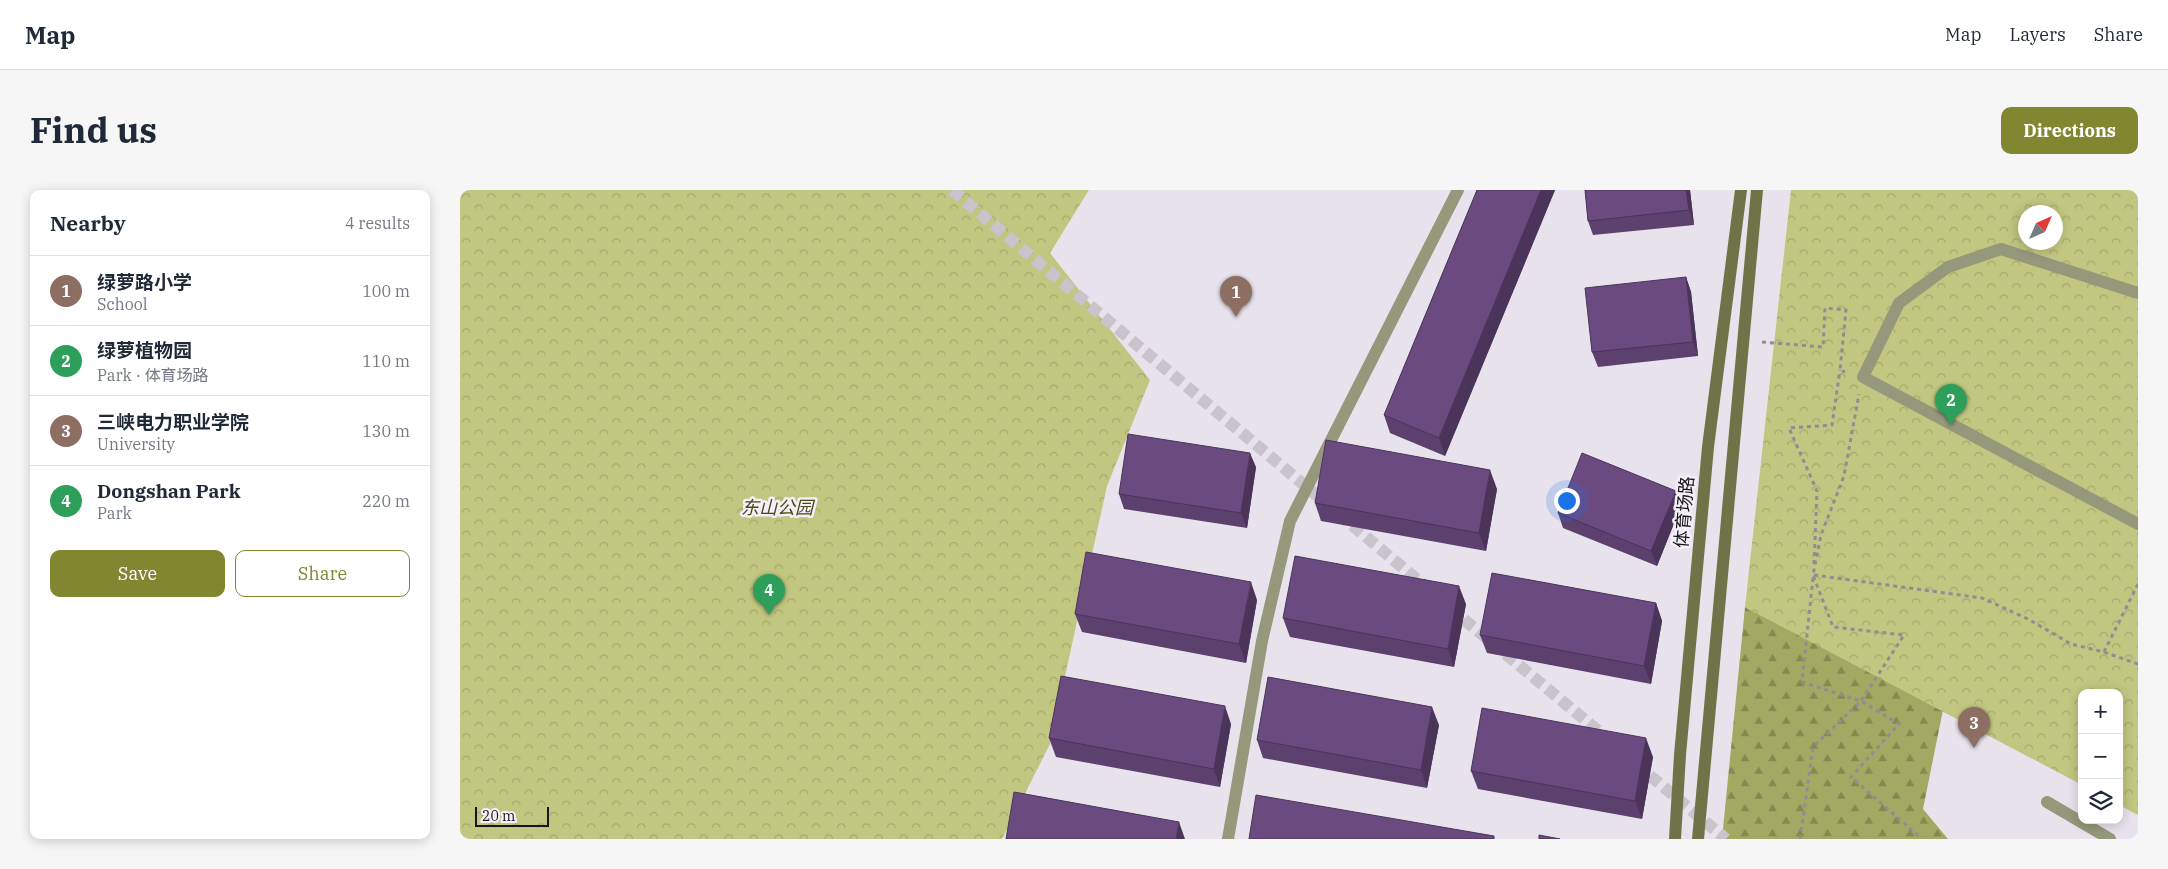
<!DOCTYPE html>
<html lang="en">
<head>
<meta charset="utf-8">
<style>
	body { margin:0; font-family:"IBM Plex Serif","Noto Sans SC",serif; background:#f6f6f7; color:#1f2937 }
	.controls { position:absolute; right:15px; bottom:15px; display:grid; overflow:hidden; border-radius:10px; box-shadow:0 2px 12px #0003 }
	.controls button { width:45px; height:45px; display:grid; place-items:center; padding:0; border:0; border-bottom:1px solid #e0e1e3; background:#fff; color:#1f2937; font:25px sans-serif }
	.compass { position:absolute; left:1558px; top:15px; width:45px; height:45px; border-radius:50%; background:#fff; box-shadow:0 2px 12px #0003; rotate:45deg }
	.scale { position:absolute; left:15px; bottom:12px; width:74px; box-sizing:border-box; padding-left:5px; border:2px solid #171619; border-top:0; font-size:14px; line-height:18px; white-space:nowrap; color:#171619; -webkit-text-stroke:4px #f5eff9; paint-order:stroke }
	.you { position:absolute; left:1106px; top:310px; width:18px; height:18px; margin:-12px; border:4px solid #fff; border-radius:50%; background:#1a73e8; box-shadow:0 0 0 8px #1a73e833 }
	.badge { display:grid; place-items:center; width:32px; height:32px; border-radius:50%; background:#818631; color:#fff; font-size:16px; font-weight:700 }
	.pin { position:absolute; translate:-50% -41px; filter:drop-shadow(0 1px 2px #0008) }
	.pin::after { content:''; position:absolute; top:26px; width:18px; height:15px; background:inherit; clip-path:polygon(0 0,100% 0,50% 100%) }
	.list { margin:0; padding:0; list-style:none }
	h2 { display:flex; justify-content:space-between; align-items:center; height:65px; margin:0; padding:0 20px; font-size:21px }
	h2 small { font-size:16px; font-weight:400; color:#747a83 }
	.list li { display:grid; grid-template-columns:32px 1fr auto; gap:15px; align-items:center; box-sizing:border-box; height:70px; padding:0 20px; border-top:1px solid #e0e1e3 }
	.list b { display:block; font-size:19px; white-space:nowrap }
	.list p { margin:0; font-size:16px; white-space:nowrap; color:#747a83 }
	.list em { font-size:16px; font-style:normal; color:#747a83 }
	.actions { display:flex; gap:10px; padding:15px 20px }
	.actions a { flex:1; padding:11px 0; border:1px solid #818631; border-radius:10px; text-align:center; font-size:18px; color:#818631 }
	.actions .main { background:#818631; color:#fff }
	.icon { flex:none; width:28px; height:28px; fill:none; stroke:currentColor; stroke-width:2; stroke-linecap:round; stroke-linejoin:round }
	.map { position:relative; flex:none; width:1678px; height:649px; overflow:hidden; border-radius:10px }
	header { display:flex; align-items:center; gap:30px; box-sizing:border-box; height:70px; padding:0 25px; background:#fff; border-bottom:1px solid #e0e1e3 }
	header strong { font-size:24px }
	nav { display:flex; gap:28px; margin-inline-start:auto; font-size:18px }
	.intro { display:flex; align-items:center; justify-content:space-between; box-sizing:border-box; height:120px; padding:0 30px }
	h1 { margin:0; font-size:35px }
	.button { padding:12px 22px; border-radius:10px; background:#818631; color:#fff; font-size:18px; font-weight:700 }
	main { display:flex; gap:30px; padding:0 30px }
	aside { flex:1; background:#fff; border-radius:10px; box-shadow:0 2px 12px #0003 }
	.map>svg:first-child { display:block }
	.forest { fill:url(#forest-firs) }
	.park { fill:url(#park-crowns); fill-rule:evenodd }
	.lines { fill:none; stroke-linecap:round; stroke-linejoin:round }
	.primary-tunnel { stroke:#c9c3cc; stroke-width:12; stroke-dasharray:12 6; stroke-linecap:butt }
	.path { stroke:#918d94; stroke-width:3; stroke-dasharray:4 4; stroke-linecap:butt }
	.lane { stroke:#95987b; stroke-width:12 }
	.street { stroke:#95987b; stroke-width:12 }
	.secondary { stroke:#707347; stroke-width:12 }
	.wall { fill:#5c406e }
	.shaded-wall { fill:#4b345a }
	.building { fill:#6b4a80; stroke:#4b345a }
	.labels { text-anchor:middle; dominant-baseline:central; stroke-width:5; stroke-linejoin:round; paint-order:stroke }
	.park-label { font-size:18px; font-style:italic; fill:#484b15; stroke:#f5eff9 }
	.street-label { font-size:18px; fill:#171619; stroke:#f5eff9 }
</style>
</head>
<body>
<header>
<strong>Map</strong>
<nav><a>Map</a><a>Layers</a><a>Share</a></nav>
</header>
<div class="intro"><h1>Find us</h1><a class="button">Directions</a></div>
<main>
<aside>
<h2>Nearby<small>4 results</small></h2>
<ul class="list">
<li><span class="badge" style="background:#8d6e63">1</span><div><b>绿萝路小学</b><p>School</p></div><em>100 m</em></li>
<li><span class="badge" style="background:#2e9e5b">2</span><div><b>绿萝植物园</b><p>Park · 体育场路</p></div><em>110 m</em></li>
<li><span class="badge" style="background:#8d6e63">3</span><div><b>三峡电力职业学院</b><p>University</p></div><em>130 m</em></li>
<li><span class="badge" style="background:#2e9e5b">4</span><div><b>Dongshan Park</b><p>Park</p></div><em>220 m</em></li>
</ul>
<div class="actions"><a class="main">Save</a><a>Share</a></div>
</aside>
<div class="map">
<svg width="1678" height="649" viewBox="0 0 1678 649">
	<defs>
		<pattern id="forest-firs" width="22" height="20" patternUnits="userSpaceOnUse" patternTransform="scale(1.25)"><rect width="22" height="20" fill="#a3a962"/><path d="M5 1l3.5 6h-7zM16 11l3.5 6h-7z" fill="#848950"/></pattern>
		<pattern id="park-crowns" width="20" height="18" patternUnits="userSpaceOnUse" patternTransform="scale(1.25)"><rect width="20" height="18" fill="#c1c680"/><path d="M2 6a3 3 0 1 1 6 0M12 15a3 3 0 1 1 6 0" fill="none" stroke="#a5a96e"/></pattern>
	</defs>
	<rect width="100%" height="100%" fill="#e8e2ec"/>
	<polygon class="forest" points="1285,417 1483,520 1463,619 1488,649 1262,649"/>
	<g class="park">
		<polygon points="0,0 629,0 590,63 690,190 647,296 590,554 542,649 0,649"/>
		<path d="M 1331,0 L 1678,0 L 1678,625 L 1659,615 L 1659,503 L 1622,503 L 1622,595 L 1285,417 ZM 1566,22 L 1596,22 L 1596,52 L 1566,52 Z"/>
	</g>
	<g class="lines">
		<g class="primary-tunnel">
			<polyline points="492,0 966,397"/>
			<polyline points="990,418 1148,549"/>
			<polyline points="1176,574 1266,649"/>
		</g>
		<g class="path">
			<polyline points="1302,152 1363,157 1365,118 1386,120 1380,180 1385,182"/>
			<polyline points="1354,374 1357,301 1329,238 1372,235 1380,180"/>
			<polyline points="1354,385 1522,408 1568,429 1611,454 1644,462 1678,474"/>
			<polyline points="1353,388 1342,492 1401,511 1439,534 1391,587 1462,649"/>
			<polyline points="1644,462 1678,394"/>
			<polyline points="1340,649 1353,557 1401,511 1444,445 1373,437 1353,385 1361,345 1384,286 1399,204"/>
		</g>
		<g class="lane">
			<polyline points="1678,103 1541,59 1488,77 1439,113 1403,187 1678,334"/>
			<polyline points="1587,612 1650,649"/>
		</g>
		<polyline class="street" points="768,649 802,451 830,331 998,0"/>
		<g class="secondary">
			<polyline points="1215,649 1220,565 1248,257 1281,0"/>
			<polyline points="1238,649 1297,0"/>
		</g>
	</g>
	<g class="wall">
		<polygon points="1017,0 1095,0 985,266 930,243 924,225"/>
		<polygon points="1125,0 1230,0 1234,35 1133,45 1128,31"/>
		<polygon points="1226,87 1231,102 1238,166 1138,177 1132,162"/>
		<polygon points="796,277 787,338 664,319 659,304"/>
		<polygon points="1037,299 1026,361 861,331 855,313"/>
		<polygon points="1221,316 1197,376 1103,338 1098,323"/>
		<polygon points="797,410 786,473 622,442 615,424"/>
		<polygon points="1196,413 1202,431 1191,494 1027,463 1020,445"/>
		<polygon points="1006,414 994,477 830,447 823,428"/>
		<polygon points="771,534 760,597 596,567 589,548"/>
		<polygon points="979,535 967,598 803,568 797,550"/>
		<polygon points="1193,567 1182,629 1018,599 1011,581"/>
	</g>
	<g class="shaded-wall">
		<polygon points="1081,0 1095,0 985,266 979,248"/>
		<polygon points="1226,0 1230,0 1234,35 1229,20"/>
		<polygon points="1226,87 1231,102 1238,166 1233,152"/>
		<polygon points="790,263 796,277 787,338 781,323"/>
		<polygon points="1030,280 1037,299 1026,361 1019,343"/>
		<polygon points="1216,301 1221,316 1197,376 1191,361"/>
		<polygon points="791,392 797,410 786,473 779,454"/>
		<polygon points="999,396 1006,414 994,477 988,459"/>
		<polygon points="1196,413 1202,431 1191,494 1184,476"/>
		<polygon points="765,516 771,534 760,597 754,579"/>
		<polygon points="972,517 979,535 967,598 961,580"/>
		<polygon points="1186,548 1193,567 1182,629 1175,611"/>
		<polygon points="719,632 725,649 716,649"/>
	</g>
	<g class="building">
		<polygon points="1017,0 1081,0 979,248 924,225"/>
		<polygon points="1125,0 1226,0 1229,20 1128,31"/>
		<polygon points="1226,87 1233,152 1132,162 1125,98"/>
		<polygon points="668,244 790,263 781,323 659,304"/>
		<polygon points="866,250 1030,280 1019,343 855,313"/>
		<polygon points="1122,263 1216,301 1191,361 1098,323"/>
		<polygon points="626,362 791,392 779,454 615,424"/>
		<polygon points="835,366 999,396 988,459 823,428"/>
		<polygon points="1032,383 1196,413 1184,476 1020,445"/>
		<polygon points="601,486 765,516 754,579 589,548"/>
		<polygon points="808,487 972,517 961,580 797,550"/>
		<polygon points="1022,518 1186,548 1175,611 1011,581"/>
		<polygon points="554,602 719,632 716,649 546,649"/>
		<polygon points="796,605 1034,646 1034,649 789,649"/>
		<polygon points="1079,645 1100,649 1079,649"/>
	</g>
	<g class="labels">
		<g class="park-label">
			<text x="317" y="317">东山公园</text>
		</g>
		<g class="street-label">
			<text transform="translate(1224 322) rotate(-85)">体育场路</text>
		</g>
	</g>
</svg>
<div class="controls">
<button>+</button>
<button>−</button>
<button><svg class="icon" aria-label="layers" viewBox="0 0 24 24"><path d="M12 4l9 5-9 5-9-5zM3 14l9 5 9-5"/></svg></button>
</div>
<svg class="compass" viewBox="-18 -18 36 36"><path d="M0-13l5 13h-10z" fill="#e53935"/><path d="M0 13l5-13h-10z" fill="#747a83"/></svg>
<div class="scale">20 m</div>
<div class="you"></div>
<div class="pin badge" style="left:776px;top:127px;background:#8d6e63">1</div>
<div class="pin badge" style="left:1491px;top:235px;background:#2e9e5b">2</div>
<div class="pin badge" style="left:1514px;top:558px;background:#8d6e63">3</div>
<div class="pin badge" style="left:309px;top:425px;background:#2e9e5b">4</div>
</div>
</main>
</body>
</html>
